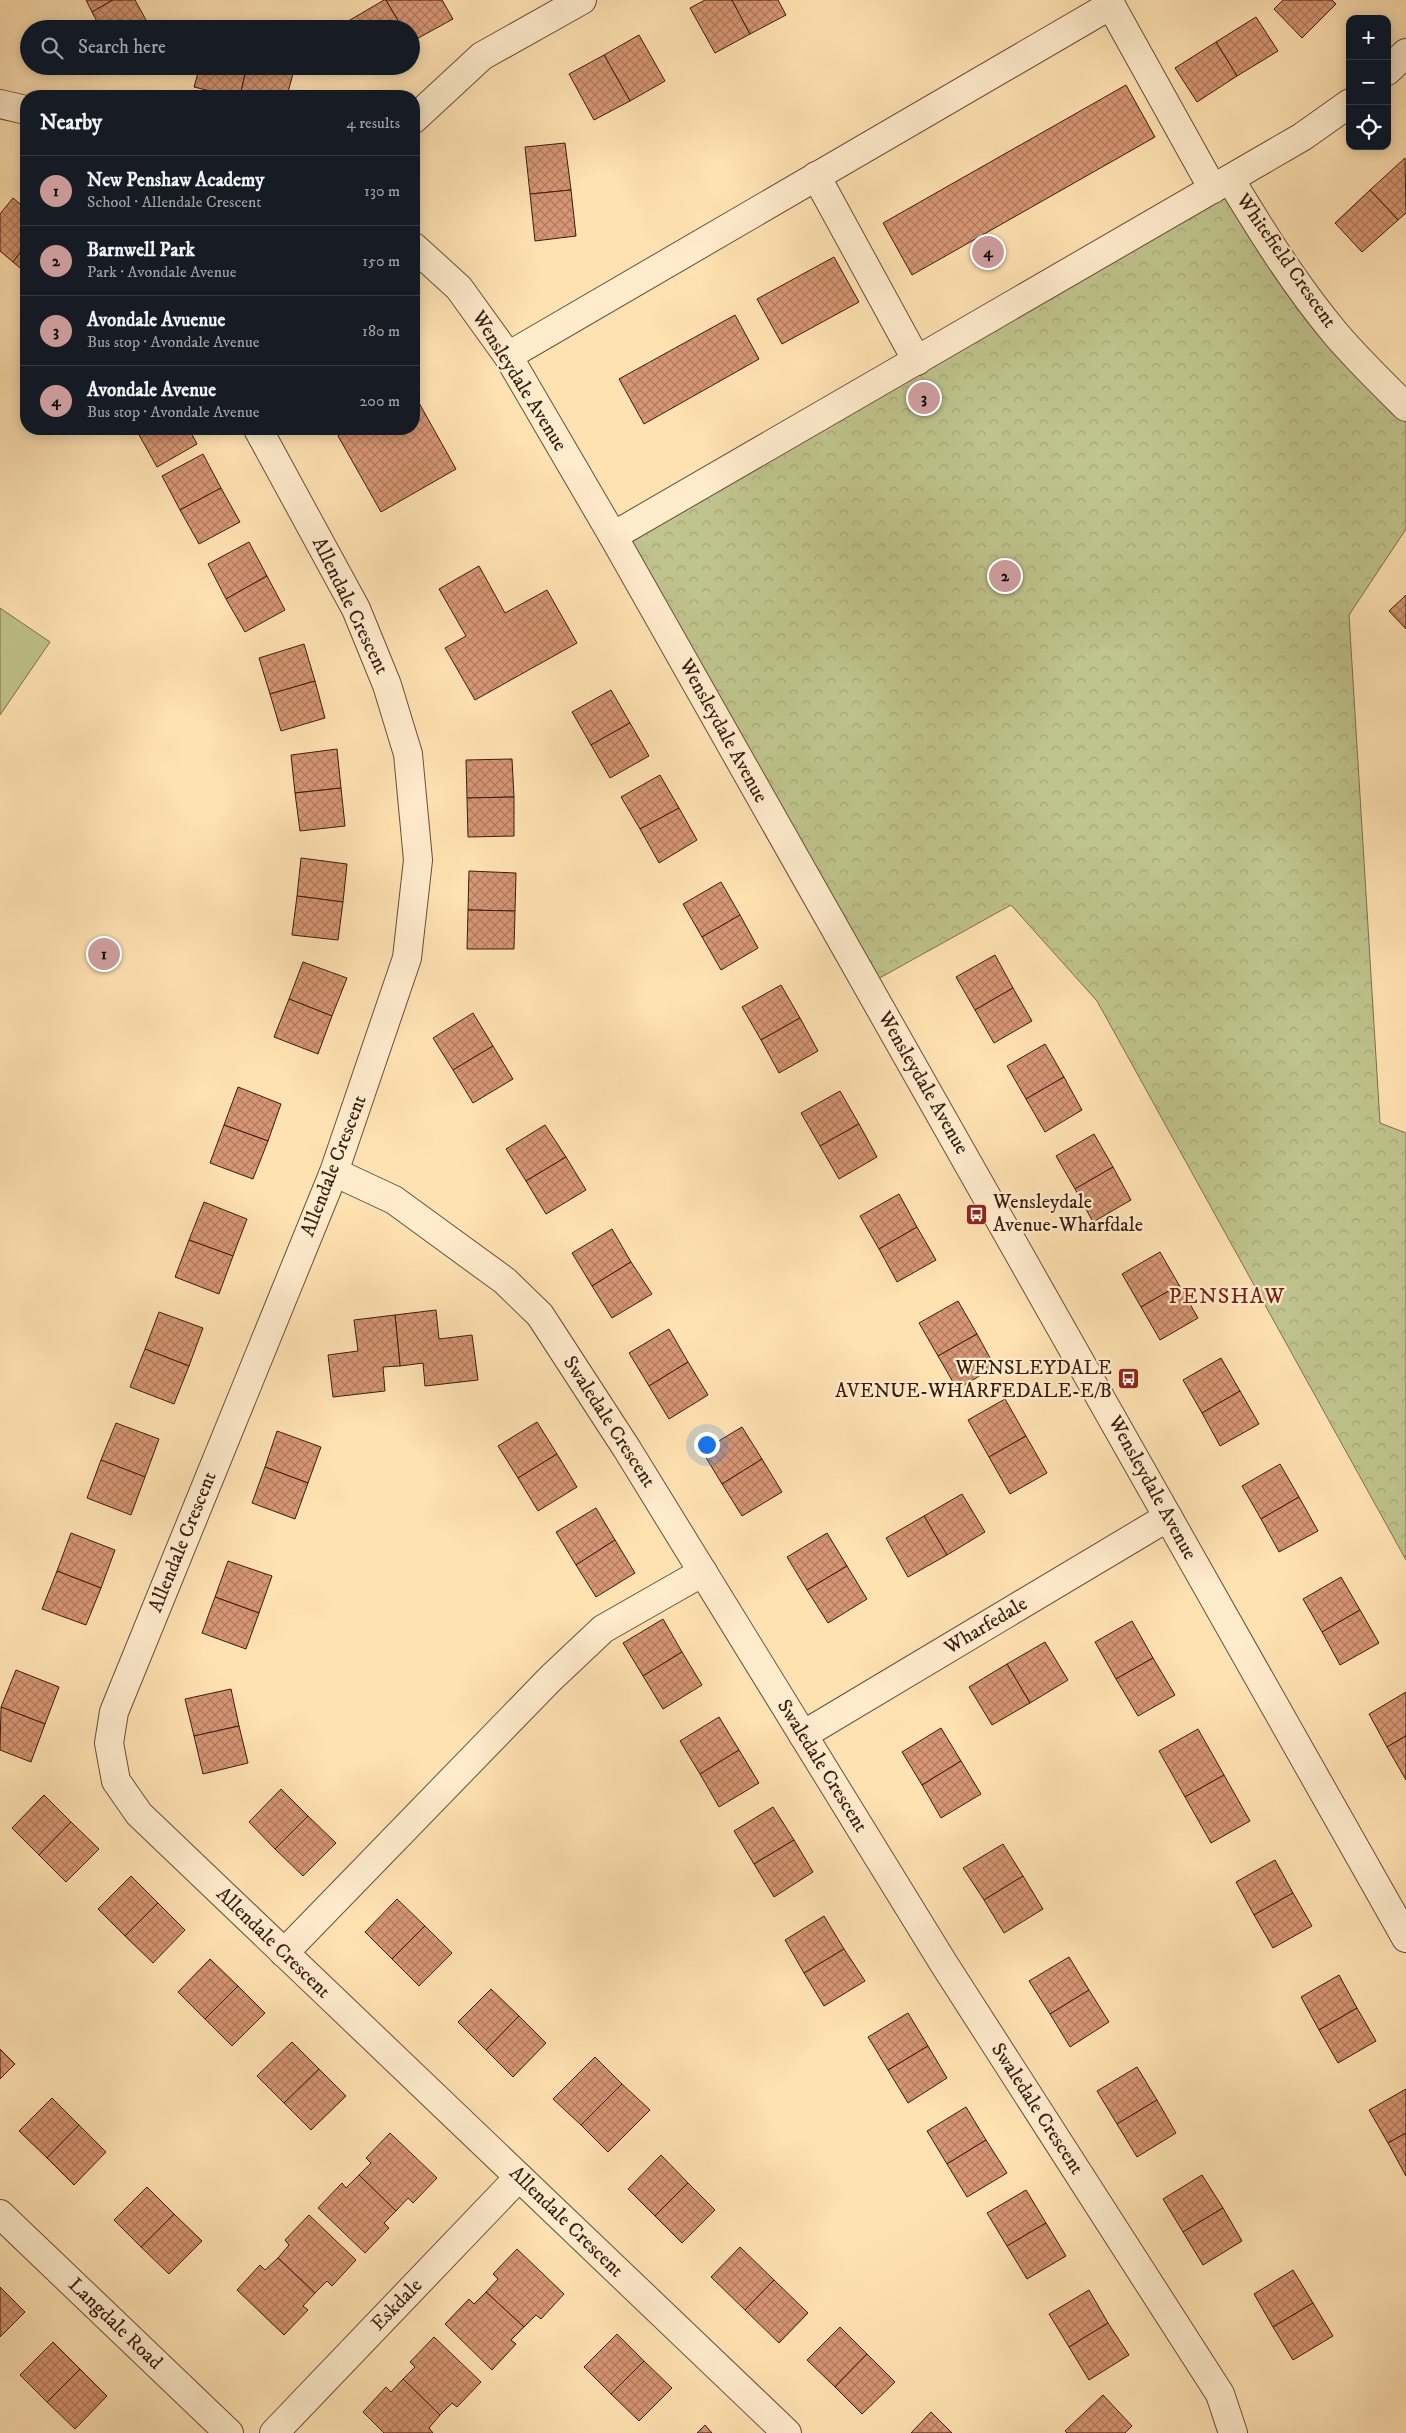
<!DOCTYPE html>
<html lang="en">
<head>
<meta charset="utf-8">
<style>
	body { margin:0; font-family:"IM FELL DW Pica",serif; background:#242831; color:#f1f3f6 }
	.controls { position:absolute; right:15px; top:15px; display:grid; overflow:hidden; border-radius:10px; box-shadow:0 2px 12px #0003 }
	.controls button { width:45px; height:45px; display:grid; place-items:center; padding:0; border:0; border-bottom:1px solid #363941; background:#171b24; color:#f1f3f6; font:25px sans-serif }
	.you { position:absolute; left:706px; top:1444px; width:18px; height:18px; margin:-12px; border:4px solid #fff; border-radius:50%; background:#1a73e8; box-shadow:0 0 0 8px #1a73e833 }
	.badge { display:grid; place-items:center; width:32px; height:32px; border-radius:50%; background:#c59692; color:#111; font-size:16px; font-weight:700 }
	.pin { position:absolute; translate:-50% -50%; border:2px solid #fff; box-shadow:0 1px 5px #0006 }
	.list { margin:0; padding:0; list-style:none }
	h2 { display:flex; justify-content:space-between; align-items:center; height:65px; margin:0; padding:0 20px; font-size:21px }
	h2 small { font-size:16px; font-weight:400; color:#9ea1a6 }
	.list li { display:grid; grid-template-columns:32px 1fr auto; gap:15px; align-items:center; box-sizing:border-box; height:70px; padding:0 20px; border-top:1px solid #363941 }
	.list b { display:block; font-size:19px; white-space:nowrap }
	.list p { margin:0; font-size:16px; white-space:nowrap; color:#9ea1a6 }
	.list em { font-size:16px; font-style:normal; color:#9ea1a6 }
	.icon { flex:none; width:28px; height:28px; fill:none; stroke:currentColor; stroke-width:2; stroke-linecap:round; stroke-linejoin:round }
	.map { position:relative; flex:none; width:1406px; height:2433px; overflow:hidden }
	.search { position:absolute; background:#171b24; box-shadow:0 2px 12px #0003; left:20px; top:20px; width:400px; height:55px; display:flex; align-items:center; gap:12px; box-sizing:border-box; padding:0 18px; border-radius:28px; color:#9ea1a6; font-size:19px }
	.panel { position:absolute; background:#171b24; box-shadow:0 2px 12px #0003; left:20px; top:90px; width:400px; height:345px; border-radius:20px }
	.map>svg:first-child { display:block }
	.forest { fill:url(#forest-crowns); stroke:#7c704e }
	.pitch { fill:#bfc38d; stroke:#7c704e }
	.building { fill:url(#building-cross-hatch); stroke:#3a1c0f }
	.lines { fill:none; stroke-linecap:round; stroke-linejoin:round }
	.minor-casing { stroke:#6b4e38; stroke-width:30 }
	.minor { stroke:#ffeccd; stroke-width:28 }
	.labels { text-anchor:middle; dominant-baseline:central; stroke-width:4.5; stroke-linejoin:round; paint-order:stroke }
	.street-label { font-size:20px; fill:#3a1c0f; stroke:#ffeccd }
	.poi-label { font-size:20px; fill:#3a1c0f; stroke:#ffeccd; text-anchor:start }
	.quarter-label { font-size:22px; letter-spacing:1px; fill:#7a1f14; stroke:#ffeccd }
</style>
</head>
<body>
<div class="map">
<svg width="1406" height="2433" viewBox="0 0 1406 2433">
	<defs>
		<pattern id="forest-crowns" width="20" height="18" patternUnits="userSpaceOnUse" patternTransform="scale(1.25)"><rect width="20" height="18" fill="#bfc38d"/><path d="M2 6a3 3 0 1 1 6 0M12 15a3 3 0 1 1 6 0" fill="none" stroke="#a5a778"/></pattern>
		<pattern id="building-cross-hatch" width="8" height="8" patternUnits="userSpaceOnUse" patternTransform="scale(1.25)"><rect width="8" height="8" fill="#d79675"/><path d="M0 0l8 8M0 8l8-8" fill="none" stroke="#af7a5e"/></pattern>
	</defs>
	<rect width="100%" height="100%" fill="#ffe2b2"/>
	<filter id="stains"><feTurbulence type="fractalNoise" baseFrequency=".004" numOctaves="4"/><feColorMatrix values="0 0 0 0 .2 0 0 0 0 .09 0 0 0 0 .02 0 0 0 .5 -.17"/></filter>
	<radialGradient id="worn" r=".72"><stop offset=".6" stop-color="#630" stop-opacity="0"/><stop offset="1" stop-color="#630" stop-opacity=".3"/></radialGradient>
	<polygon class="forest" points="1230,179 1406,407 1406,529 1349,615 1380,1123 1406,1133 1406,1560 1097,1001 1011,905 867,985 613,536"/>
	<polygon class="pitch" points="0,608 50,642 0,715"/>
	<g class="building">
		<polygon points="86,0 113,0 92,12"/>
		<polygon points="113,0 135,0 151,29 101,29 92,12"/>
		<polygon points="384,0 386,0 403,29 348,29 345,23"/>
		<polygon points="386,0 442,0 453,19 411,42 411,29 403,29"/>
		<polygon points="705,0 732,0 750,34 715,53 690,8"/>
		<polygon points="732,0 778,0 786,15 750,34"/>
		<polygon points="1283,0 1332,0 1336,4 1302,38 1274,9"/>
		<polygon points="1256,17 1278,51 1237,76 1216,42"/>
		<polygon points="639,35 665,81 630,101 604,55"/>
		<polygon points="1216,42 1237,76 1197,102 1175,68"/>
		<polygon points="604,55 630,101 594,120 569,74"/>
		<polygon points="200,66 247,66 240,96 231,96 194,87"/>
		<polygon points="247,66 295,66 287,96 240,96"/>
		<polygon points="1126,85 1155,137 912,275 883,223"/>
		<polygon points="565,143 571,190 530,194 525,147"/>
		<polygon points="1405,158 1406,213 1398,220 1370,190"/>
		<polygon points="571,190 576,236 535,241 530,194"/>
		<polygon points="1370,190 1398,220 1362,252 1335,223"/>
		<polygon points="13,198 26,209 26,245 13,262 0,251 0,214"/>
		<polygon points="26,245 26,273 13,262"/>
		<polygon points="834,257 859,302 782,344 757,299"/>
		<polygon points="735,315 759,359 644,424 619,379"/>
		<polygon points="414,394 456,469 381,512 338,436 348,429 414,429"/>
		<polygon points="146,429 189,429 197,444 157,467 138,433"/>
		<polygon points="203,454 221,488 180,510 162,476"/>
		<polygon points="221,488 240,522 199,544 180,510"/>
		<polygon points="249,542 267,576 226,599 208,564"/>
		<polygon points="479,566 505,613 547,590 577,643 475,700 445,648 466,636 439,589"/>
		<polygon points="267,576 285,610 245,632 226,599"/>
		<polygon points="1406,595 1406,629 1389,611"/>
		<polygon points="304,644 315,681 270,694 259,658"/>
		<polygon points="315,681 325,718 281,731 270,694"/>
		<polygon points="611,690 630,723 591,745 572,712"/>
		<polygon points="630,723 649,756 610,778 591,745"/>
		<polygon points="337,749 341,788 295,793 291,755"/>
		<polygon points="512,759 514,797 467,798 466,760"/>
		<polygon points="660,775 679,808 640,829 621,797"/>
		<polygon points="341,788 345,826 300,831 295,793"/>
		<polygon points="514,797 514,836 468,837 467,798"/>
		<polygon points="679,808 697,840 659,863 640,829"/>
		<polygon points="301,858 347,864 343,902 297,896"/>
		<polygon points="469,871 516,873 515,911 468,910"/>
		<polygon points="721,882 740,915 702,937 683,904"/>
		<polygon points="297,896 343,902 338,940 292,935"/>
		<polygon points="468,910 515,911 514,949 467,949"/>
		<polygon points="740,915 758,948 721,970 702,937"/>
		<polygon points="995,955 1013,988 975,1010 956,977"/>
		<polygon points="303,962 347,978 332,1016 289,999"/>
		<polygon points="781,985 800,1018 761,1040 742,1007"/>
		<polygon points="1013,988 1032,1021 994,1043 975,1010"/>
		<polygon points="289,999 332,1016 318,1054 274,1037"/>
		<polygon points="473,1013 493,1046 453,1070 433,1038"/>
		<polygon points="800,1018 818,1051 779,1073 761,1040"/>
		<polygon points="1045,1044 1064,1077 1026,1099 1007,1066"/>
		<polygon points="493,1046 513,1079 473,1103 453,1070"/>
		<polygon points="1064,1077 1082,1110 1045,1132 1026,1099"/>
		<polygon points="238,1087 281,1104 268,1141 224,1125"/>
		<polygon points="840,1091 859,1124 820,1146 801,1113"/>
		<polygon points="859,1124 877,1157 839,1179 820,1146"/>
		<polygon points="224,1125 268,1141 253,1179 210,1163"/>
		<polygon points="545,1125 566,1157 526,1181 506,1149"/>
		<polygon points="1094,1134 1113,1167 1075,1189 1056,1156"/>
		<polygon points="566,1157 586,1190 546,1214 526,1181"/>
		<polygon points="1113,1167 1131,1200 1093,1222 1075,1189"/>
		<polygon points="899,1194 917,1227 879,1249 860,1216"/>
		<polygon points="204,1202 247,1219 233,1256 189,1240"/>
		<polygon points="917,1227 936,1260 897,1282 879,1249"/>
		<polygon points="612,1229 631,1262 592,1286 572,1253"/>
		<polygon points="189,1240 233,1256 219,1294 175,1277"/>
		<polygon points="1160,1252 1179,1285 1141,1307 1122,1274"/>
		<polygon points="631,1262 652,1294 612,1318 592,1286"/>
		<polygon points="1179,1285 1198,1318 1160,1340 1141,1307"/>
		<polygon points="958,1301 977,1334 938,1356 919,1323"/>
		<polygon points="436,1310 439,1339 472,1335 478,1380 425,1386 423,1363 400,1366 395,1315"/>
		<polygon points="159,1312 203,1328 189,1366 145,1349"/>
		<polygon points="395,1315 400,1366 383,1367 385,1391 333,1397 328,1355 358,1351 354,1320"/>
		<polygon points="669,1329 688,1362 649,1386 629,1353"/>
		<polygon points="977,1334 995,1367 957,1389 938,1356"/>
		<polygon points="145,1349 189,1366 174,1404 130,1387"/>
		<polygon points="1221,1358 1240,1391 1202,1413 1183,1380"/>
		<polygon points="688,1362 708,1395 669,1419 649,1386"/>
		<polygon points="1240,1391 1259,1424 1220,1446 1202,1413"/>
		<polygon points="1005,1399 1026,1436 989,1457 968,1420"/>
		<polygon points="537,1422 557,1454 518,1478 498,1446"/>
		<polygon points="116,1423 159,1439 145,1477 101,1460"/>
		<polygon points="742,1427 762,1459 722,1484 702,1451"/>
		<polygon points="277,1431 321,1447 308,1483 265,1467"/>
		<polygon points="1026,1436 1047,1473 1010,1494 989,1457"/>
		<polygon points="557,1454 577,1487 538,1511 518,1478"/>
		<polygon points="762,1459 782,1492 742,1516 722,1484"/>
		<polygon points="101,1460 145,1477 131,1515 87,1498"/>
		<polygon points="1280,1464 1299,1497 1261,1519 1242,1486"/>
		<polygon points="265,1467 308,1483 295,1519 252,1503"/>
		<polygon points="962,1494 985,1532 947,1555 924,1516"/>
		<polygon points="1299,1497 1318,1531 1279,1552 1261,1519"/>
		<polygon points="596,1508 615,1540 576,1565 556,1532"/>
		<polygon points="924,1516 947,1555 908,1577 886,1538"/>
		<polygon points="71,1533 115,1550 101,1588 57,1571"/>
		<polygon points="827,1533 847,1566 807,1590 787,1557"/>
		<polygon points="615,1540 635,1573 596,1597 576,1565"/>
		<polygon points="228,1561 272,1576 259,1613 215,1597"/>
		<polygon points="847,1566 867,1599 828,1623 807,1590"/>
		<polygon points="57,1571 101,1588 86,1625 42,1609"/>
		<polygon points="1341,1577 1360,1610 1322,1632 1303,1599"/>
		<polygon points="215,1597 259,1613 246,1649 202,1633"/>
		<polygon points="1360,1610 1379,1643 1340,1665 1322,1632"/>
		<polygon points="663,1619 682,1652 643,1676 623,1643"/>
		<polygon points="1132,1621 1153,1658 1116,1679 1095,1642"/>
		<polygon points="1045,1642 1068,1680 1030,1703 1007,1664"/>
		<polygon points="682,1652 702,1685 663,1709 643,1676"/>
		<polygon points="1153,1658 1175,1695 1138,1716 1116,1679"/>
		<polygon points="1007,1664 1030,1703 992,1725 969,1687"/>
		<polygon points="16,1670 59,1687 45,1724 1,1707"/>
		<polygon points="231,1689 239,1726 194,1736 185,1699"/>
		<polygon points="1406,1692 1406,1736 1387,1747 1369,1714"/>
		<polygon points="1,1707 45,1724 31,1762 0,1750"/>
		<polygon points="719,1717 739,1750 700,1774 680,1741"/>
		<polygon points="239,1726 248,1763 203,1774 194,1736"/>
		<polygon points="941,1728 961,1761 922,1785 902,1752"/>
		<polygon points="1198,1729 1224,1775 1185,1797 1159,1751"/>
		<polygon points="1406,1736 1406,1780 1387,1747"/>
		<polygon points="739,1750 759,1783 719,1807 700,1774"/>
		<polygon points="961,1761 981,1794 941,1818 922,1785"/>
		<polygon points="1224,1775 1250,1821 1211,1843 1185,1797"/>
		<polygon points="281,1789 308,1816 275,1849 249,1822"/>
		<polygon points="44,1795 71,1822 39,1855 12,1828"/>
		<polygon points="773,1807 794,1840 754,1864 734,1831"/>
		<polygon points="308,1816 336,1843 303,1876 275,1849"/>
		<polygon points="71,1822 99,1849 66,1882 39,1855"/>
		<polygon points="794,1840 813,1872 774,1897 754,1864"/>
		<polygon points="1003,1844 1023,1876 984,1900 963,1868"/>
		<polygon points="1275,1860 1293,1893 1254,1915 1236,1882"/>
		<polygon points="131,1876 158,1903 125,1936 98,1909"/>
		<polygon points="1023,1876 1043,1909 1004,1933 984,1900"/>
		<polygon points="1293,1893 1312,1926 1273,1948 1254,1915"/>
		<polygon points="397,1899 425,1926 392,1959 365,1932"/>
		<polygon points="158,1903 185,1930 153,1963 125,1936"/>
		<polygon points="824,1916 844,1949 804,1973 785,1940"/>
		<polygon points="425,1926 452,1953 419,1986 392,1959"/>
		<polygon points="844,1949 865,1981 824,2006 804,1973"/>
		<polygon points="1069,1957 1089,1990 1050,2014 1029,1981"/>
		<polygon points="210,1959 238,1986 205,2019 178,1992"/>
		<polygon points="1339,1975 1357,2008 1319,2030 1301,1997"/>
		<polygon points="238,1986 265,2013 232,2046 205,2019"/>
		<polygon points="491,1989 519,2016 486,2050 458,2022"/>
		<polygon points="1089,1990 1109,2022 1070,2047 1050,2014"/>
		<polygon points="1357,2008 1376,2041 1338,2063 1319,2030"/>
		<polygon points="908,2013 928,2046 888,2070 868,2037"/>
		<polygon points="519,2016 546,2043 513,2077 486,2050"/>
		<polygon points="292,2042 319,2069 284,2103 257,2076"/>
		<polygon points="928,2046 947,2078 908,2103 888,2070"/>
		<polygon points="0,2049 15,2064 0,2079"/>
		<polygon points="595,2057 622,2084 581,2125 553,2099"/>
		<polygon points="1137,2067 1157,2100 1117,2124 1097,2091"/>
		<polygon points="319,2069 346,2096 311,2130 284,2103"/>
		<polygon points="622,2084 650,2110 608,2152 581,2125"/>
		<polygon points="1406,2089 1406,2133 1388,2143 1369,2110"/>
		<polygon points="52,2098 79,2125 47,2158 19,2131"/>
		<polygon points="1157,2100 1176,2133 1137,2157 1117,2124"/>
		<polygon points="966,2107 986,2140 947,2164 927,2131"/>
		<polygon points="79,2125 106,2152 74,2185 47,2158"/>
		<polygon points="390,2133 437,2178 413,2203 408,2198 396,2211 359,2175 371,2163 366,2158"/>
		<polygon points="1406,2133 1406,2176 1388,2143"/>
		<polygon points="986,2140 1007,2173 967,2197 947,2164"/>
		<polygon points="661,2155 688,2183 655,2216 628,2189"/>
		<polygon points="359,2175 396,2211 384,2223 389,2228 365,2253 318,2208 342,2183 346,2188"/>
		<polygon points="1202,2175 1223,2208 1183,2232 1163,2199"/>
		<polygon points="688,2183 715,2210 682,2243 655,2216"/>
		<polygon points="147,2187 174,2214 141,2247 114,2220"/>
		<polygon points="1026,2190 1046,2223 1007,2246 987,2213"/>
		<polygon points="1223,2208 1242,2241 1203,2265 1183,2232"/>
		<polygon points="174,2214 202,2241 169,2274 141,2247"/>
		<polygon points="309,2215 356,2260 332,2286 327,2281 315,2293 278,2258 289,2245 285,2240"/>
		<polygon points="1046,2223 1066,2256 1027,2279 1007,2246"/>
		<polygon points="740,2247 774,2280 745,2310 711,2277"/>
		<polygon points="517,2249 564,2294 541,2319 536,2315 524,2327 486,2292 498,2279 493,2274"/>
		<polygon points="278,2258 315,2293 303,2306 308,2310 284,2335 237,2290 260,2265 265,2270"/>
		<polygon points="1293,2270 1313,2303 1273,2327 1254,2294"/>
		<polygon points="774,2280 808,2313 779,2343 745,2310"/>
		<polygon points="0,2287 25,2312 0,2337"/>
		<polygon points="1089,2290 1108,2323 1069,2347 1049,2314"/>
		<polygon points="486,2292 524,2327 511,2340 516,2344 492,2370 445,2324 469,2299 474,2304"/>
		<polygon points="1313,2303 1333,2336 1293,2360 1273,2327"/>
		<polygon points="1108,2323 1129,2355 1089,2380 1069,2347"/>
		<polygon points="840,2327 867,2354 835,2387 807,2360"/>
		<polygon points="617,2334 644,2361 611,2394 584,2367"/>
		<polygon points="434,2337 481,2382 457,2407 452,2403 440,2415 403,2379 415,2367 410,2362"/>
		<polygon points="53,2342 80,2369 47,2402 20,2375"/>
		<polygon points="867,2354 895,2382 862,2414 835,2387"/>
		<polygon points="644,2361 672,2388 639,2421 611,2394"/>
		<polygon points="80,2369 107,2396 75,2429 47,2402"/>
		<polygon points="403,2379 440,2415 429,2428 433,2433 384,2433 363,2412 386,2387 391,2392"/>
		<polygon points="1103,2395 1132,2426 1125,2433 1067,2433 1065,2431"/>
		<polygon points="931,2412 952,2433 911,2433"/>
		<polygon points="705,2425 712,2433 697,2433"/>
	</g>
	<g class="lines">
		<defs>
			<g id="minor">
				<polyline points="1108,0 1213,189"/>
				<polyline points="1387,71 1406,53"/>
				<polyline points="0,104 26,110"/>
				<polyline points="414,119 482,56 582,0"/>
				<polyline points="816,176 917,361"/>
				<path d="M 1230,179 C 1262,232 1295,285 1335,333 C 1357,359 1382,383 1406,407"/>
				<polyline points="414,247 459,288 508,356 613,536 1406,1938"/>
				<polyline points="508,356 1111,5"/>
				<polyline points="258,429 356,609 387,685 408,754 418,860 407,958 334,1172 114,1712 109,1743 116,1781 139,1814 787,2433"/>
				<polyline points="613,536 1302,137 1350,103"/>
				<polyline points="334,1172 394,1200 505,1281 540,1315 627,1449 944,1964 1220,2394 1233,2433"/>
				<polyline points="803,1735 1168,1517"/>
				<polyline points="284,1953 550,1679 603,1629 703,1572"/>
				<polyline points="0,2214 229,2433"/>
				<polyline points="274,2433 519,2177"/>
			</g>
		</defs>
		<use href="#minor" class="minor-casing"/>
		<use href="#minor" class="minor"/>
	</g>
	<defs>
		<symbol id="bus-square" viewBox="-11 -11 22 22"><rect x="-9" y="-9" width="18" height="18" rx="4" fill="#8f2418" stroke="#ffeccd"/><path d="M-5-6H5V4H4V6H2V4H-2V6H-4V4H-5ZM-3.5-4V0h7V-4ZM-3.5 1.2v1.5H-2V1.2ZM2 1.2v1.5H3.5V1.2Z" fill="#fff"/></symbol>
	</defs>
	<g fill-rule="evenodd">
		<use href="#bus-square" x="964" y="1202" width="25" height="25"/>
		<use href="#bus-square" x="1116" y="1366" width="25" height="25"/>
	</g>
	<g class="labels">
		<g class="street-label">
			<text transform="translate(1286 261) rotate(55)">Whitefield Crescent</text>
			<text transform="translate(519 381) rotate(58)">Wensleydale Avenue</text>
			<text transform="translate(350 606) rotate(64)">Allendale Crescent</text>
			<text transform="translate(723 731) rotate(61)">Wensleydale Avenue</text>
			<text transform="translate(923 1083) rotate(60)">Wensleydale Avenue</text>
			<text transform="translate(334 1166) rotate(-69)">Allendale Crescent</text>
			<text transform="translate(609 1422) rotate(57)">Swaledale Crescent</text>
			<text transform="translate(1152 1488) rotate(61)">Wensleydale Avenue</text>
			<text transform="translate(183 1542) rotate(-68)">Allendale Crescent</text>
			<text transform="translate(986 1626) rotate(-31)">Wharfedale</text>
			<text transform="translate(822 1766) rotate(58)">Swaledale Crescent</text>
			<text transform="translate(273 1943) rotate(44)">Allendale Crescent</text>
			<text transform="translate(1037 2109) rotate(57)">Swaledale Crescent</text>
			<text transform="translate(566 2222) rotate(44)">Allendale Crescent</text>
			<text transform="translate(397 2305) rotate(-46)">Eskdale</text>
			<text transform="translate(115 2324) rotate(44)">Langdale Road</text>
		</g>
		<g class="poi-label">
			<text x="993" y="1202">Wensleydale<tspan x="993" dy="23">Avenue-Wharfdale</tspan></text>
			<text x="1112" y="1368" text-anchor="end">WENSLEYDALE<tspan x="1112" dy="23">AVENUE-WHARFEDALE-E/B</tspan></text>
		</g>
		<g class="quarter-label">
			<text x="1227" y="1296">PENSHAW</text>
		</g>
	</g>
	<rect width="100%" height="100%" filter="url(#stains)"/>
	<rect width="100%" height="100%" fill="url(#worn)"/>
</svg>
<div class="controls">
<button>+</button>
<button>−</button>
<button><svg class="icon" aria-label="locate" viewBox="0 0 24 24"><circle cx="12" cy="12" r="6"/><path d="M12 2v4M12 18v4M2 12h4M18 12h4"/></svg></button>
</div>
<div class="you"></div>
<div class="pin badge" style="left:104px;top:954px">1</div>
<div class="pin badge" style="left:1005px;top:576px">2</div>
<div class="pin badge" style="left:924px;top:398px">3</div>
<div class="pin badge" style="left:988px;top:252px">4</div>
<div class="search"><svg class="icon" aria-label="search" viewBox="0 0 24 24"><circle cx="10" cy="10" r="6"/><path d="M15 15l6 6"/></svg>Search here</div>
<section class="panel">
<h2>Nearby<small>4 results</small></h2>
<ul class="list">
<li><span class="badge">1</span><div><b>New Penshaw Academy</b><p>School · Allendale Crescent</p></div><em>130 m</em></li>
<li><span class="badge">2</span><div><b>Barnwell Park</b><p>Park · Avondale Avenue</p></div><em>150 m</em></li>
<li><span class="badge">3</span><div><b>Avondale Avuenue</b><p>Bus stop · Avondale Avenue</p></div><em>180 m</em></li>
<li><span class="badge">4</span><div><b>Avondale Avenue</b><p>Bus stop · Avondale Avenue</p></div><em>200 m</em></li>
</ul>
</section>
</div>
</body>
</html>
